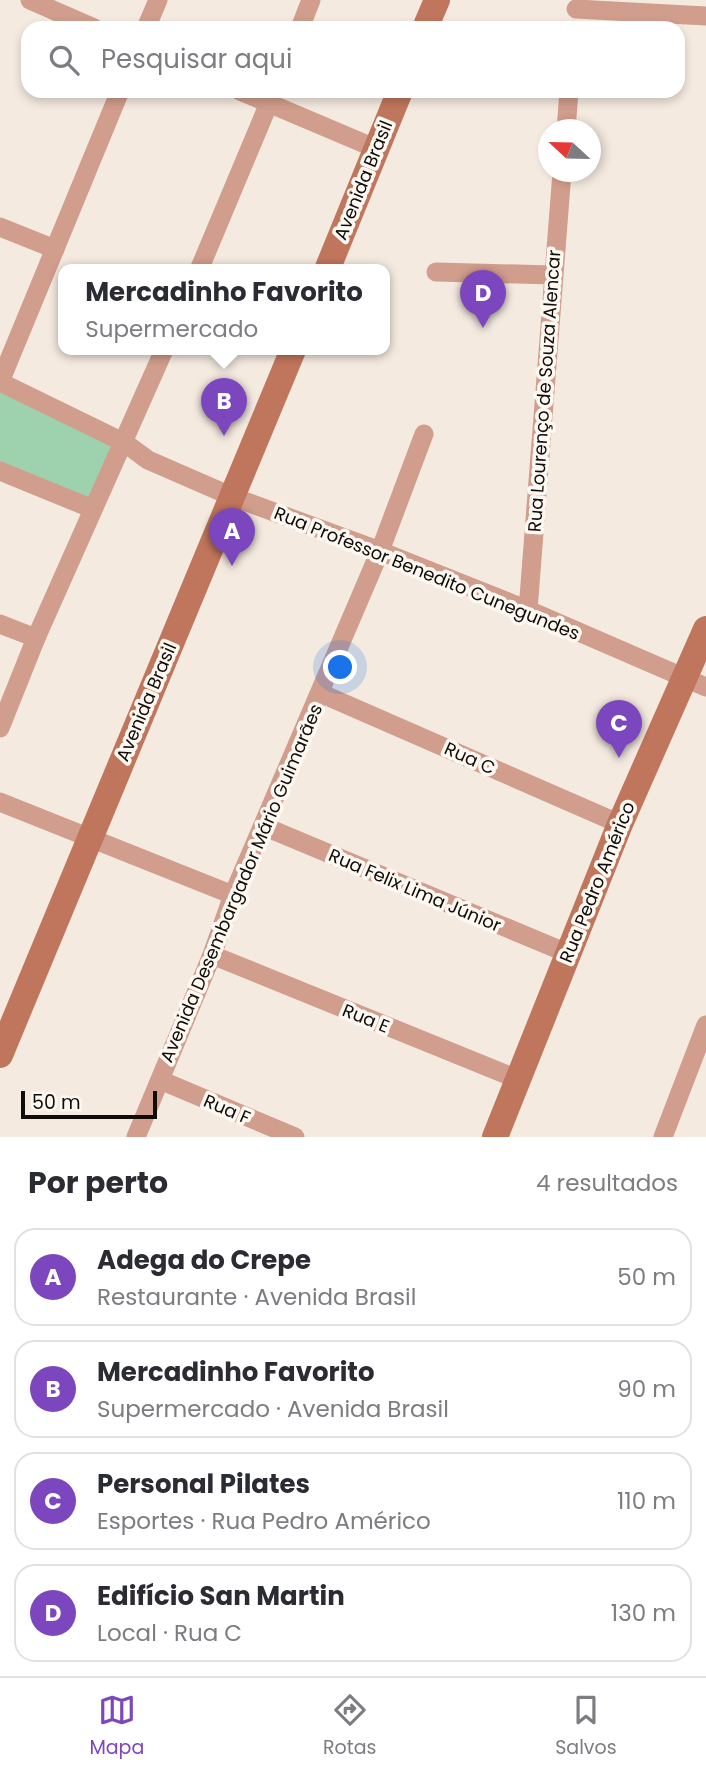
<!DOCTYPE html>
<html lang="pt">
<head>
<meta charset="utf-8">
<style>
	body { margin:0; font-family:Poppins,sans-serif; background:#f2f2f3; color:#2b2b33 }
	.compass { position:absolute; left:538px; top:119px; width:63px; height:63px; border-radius:50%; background:#fff; box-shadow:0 4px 10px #0003; rotate:292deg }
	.scale { position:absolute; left:21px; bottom:18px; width:136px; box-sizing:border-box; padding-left:7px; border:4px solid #0f0c09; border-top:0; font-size:19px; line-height:24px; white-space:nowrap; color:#0f0c09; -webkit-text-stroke:5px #fef8f2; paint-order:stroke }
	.you { position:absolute; left:341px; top:668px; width:24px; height:24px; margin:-18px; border:5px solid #fff; border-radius:50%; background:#1a73e8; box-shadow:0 0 0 10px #1a73e833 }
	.badge { display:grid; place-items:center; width:46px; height:46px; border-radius:50%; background:#7c46be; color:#fff; font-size:23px; font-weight:700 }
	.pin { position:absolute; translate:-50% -58px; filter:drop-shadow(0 2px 4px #0008) }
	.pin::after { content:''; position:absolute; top:37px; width:24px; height:21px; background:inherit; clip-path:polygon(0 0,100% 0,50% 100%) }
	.popup { position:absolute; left:58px; top:264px; width:332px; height:91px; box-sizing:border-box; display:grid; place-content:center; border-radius:14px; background:#fff; filter:drop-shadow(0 2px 5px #0005); font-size:23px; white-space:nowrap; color:#7c7c81 }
	.popup b { font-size:26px; color:#2b2b33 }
	.popup::after { content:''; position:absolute; left:50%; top:100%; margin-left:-14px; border:14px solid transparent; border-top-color:#fff }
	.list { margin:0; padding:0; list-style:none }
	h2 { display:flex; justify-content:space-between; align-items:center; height:91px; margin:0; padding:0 28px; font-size:30px }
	h2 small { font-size:23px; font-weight:400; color:#7c7c81 }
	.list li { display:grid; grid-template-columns:46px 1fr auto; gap:21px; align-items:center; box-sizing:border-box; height:98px; margin:0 14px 14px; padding:0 14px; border:2px solid #e1e1e2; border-radius:21px }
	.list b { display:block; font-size:26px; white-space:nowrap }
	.list p { margin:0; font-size:23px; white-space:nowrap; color:#7c7c81 }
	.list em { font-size:23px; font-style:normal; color:#7c7c81 }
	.icon { flex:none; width:38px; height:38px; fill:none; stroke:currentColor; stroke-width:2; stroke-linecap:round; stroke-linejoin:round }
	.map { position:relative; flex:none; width:706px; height:1137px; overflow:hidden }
	.search { position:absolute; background:#fff; box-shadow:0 4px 10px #0003; left:21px; right:21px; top:21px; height:77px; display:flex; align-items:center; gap:18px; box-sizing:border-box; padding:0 24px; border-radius:21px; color:#7c7c81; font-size:26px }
	.sheet { height:539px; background:#fff }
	nav { display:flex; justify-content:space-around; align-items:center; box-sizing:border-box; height:98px; border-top:2px solid #e1e1e2; background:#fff; font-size:19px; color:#7c7c81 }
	nav a { display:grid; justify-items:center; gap:4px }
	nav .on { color:#7c46be }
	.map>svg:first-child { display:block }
	.green { fill:#9ed1ad }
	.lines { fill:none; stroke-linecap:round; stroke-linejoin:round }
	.street { stroke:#d19d8c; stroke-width:19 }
	.secondary { stroke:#c0765c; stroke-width:26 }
	.labels { text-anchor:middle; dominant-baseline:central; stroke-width:7; stroke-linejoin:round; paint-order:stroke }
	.street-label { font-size:18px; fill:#0f0c09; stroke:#fef8f2 }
</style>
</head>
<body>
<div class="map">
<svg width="706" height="1137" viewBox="0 0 706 1137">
	<rect width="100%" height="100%" fill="#f4eae0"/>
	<polygon class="green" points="0,382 125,443 93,509 0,471"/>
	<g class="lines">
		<g class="street">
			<polyline points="30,0 94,28"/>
			<polyline points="576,9 706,16"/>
			<polyline points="146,28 158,0"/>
			<polyline points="300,28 311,0"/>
			<polyline points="240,91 377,149"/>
			<polyline points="566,130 569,91"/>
			<polyline points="0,227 55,249"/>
			<polyline points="199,270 274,91"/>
			<polyline points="436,272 553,275"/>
			<polyline points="0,382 125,443 148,460 233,497 380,551 528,610 706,687"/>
			<polyline points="0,382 120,91"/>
			<polyline points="0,471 93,509"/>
			<polyline points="528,610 562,172"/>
			<polyline points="0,624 36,638"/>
			<polyline points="320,693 620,824"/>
			<polyline points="0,728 36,638 164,350"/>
			<polyline points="0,802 233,895"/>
			<polyline points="263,826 567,953"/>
			<polyline points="212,955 520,1080"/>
			<polyline points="160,1080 295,1137"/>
			<polyline points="136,1137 212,955 233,895 380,551 424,434"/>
			<polyline points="663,1137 706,1025"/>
		</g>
		<g class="secondary">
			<polyline points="425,28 437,0"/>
			<polyline points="327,270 400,91"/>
			<polyline points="0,1055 293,350"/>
			<polyline points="495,1137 620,824 706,629"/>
		</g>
	</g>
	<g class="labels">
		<g class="street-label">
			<text transform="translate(363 180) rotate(-68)">Avenida Brasil</text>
			<text transform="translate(544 391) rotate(-86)">Rua Lourenço de Souza Alencar</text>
			<text transform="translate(427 573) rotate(22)">Rua Professor Benedito Cunegundes</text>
			<text transform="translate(146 702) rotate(-67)">Avenida Brasil</text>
			<text transform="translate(470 758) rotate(24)">Rua C</text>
			<text transform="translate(597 882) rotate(-68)">Rua Pedro Américo</text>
			<text transform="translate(241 883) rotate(-67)">Avenida Desembargador Mário Guimarães</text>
			<text transform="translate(415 890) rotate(23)">Rua Felix Lima Júnior</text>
			<text transform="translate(366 1018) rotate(22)">Rua E</text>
			<text transform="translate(227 1109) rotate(23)">Rua F</text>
		</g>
	</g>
</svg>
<svg class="compass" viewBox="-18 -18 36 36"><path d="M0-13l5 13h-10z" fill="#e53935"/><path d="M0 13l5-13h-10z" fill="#7c7c81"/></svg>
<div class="scale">50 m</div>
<div class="you"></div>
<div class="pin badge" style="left:232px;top:566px">A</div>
<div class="pin badge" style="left:224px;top:436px">B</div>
<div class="popup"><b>Mercadinho Favorito</b>Supermercado</div>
<div class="pin badge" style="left:619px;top:758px">C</div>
<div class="pin badge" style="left:483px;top:328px">D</div>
<div class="search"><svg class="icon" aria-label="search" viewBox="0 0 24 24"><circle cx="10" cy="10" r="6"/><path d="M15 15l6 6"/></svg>Pesquisar aqui</div>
</div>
<section class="sheet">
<h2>Por perto<small>4 resultados</small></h2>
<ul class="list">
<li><span class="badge">A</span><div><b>Adega do Crepe</b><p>Restaurante · Avenida Brasil</p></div><em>50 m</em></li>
<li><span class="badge">B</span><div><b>Mercadinho Favorito</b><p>Supermercado · Avenida Brasil</p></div><em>90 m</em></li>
<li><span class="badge">C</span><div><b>Personal Pilates</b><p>Esportes · Rua Pedro Américo</p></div><em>110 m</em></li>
<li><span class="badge">D</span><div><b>Edifício San Martin</b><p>Local · Rua C</p></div><em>130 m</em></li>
</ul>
</section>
<nav>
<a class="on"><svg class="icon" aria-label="map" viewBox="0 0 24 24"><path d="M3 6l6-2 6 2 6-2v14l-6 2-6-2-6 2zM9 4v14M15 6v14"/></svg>Mapa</a>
<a><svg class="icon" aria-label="directions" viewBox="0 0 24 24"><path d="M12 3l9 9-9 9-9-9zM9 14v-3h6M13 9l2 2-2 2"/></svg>Rotas</a>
<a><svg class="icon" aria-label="saved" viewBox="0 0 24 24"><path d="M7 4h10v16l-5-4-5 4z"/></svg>Salvos</a>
</nav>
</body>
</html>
